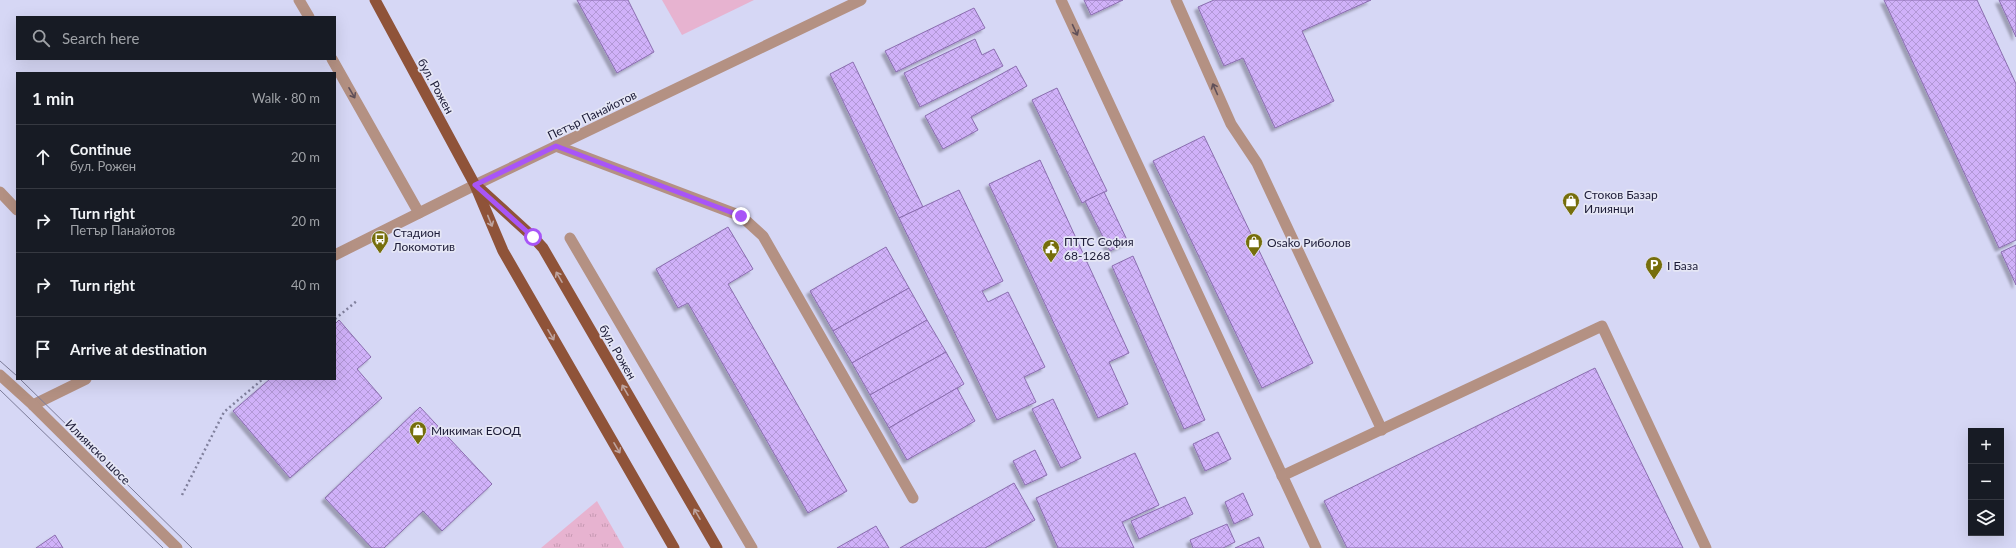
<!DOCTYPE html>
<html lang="en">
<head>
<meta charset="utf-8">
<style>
	body { margin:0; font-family:Lato,sans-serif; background:#242831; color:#f1f3f6 }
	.controls { position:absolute; right:12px; bottom:12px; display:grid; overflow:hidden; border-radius:0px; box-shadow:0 4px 16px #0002 }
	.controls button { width:36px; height:36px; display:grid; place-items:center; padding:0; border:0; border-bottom:1px solid #363941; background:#171b24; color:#f1f3f6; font:20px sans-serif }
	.stop { position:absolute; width:12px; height:12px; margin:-9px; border:3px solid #a855f7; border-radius:50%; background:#fff }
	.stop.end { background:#a855f7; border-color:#fff; box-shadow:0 1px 4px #0008 }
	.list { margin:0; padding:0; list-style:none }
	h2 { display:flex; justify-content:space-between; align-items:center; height:52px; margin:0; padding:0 16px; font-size:17px }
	h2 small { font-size:13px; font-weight:400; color:#9ea1a6 }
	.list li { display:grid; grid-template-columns:26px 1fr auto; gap:12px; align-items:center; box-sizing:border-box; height:64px; padding:0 16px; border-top:1px solid #363941 }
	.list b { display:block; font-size:15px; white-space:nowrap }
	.list p { margin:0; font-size:13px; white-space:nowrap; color:#9ea1a6 }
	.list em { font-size:13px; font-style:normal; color:#9ea1a6 }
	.icon { flex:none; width:22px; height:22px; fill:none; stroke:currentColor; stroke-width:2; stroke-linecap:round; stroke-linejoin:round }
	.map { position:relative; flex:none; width:2016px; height:548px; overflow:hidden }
	.search { position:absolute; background:#171b24; box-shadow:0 4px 16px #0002; left:16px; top:16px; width:320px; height:44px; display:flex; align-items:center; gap:10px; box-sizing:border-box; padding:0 14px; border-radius:0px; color:#9ea1a6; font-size:15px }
	.panel { position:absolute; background:#171b24; box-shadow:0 4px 16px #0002; left:16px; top:72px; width:320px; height:308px; border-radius:0px }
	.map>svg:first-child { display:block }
	.grass { fill:url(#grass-tufts) }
	.park { fill:#e7b3d0 }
	.building { fill:url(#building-cross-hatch); stroke:#8a6daf; filter:url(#shadow) }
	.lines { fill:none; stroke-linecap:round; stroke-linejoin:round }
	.path { stroke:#80809d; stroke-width:2.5; stroke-dasharray:2 3; stroke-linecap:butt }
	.service { stroke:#b49183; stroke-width:11 }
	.minor { stroke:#b49183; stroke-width:11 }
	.tertiary { stroke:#b49183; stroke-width:11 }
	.primary { stroke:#8f5339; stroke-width:11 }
	.tram { stroke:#7c7c99; stroke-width:1 }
	.oneway { stroke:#605059 }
	.oneway2 { stroke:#bea4a0 }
	.route { stroke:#a855f7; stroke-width:5 }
	.labels { text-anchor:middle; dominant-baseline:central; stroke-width:3.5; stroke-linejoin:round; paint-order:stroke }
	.street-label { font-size:12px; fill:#1c1b37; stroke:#e5e6f5 }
	.poi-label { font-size:12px; fill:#1c1b37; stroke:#e5e6f5; text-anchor:start }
</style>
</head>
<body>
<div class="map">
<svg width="2016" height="548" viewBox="0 0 2016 548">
	<defs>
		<pattern id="grass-tufts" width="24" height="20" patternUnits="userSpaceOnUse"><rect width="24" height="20" fill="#e7b3d0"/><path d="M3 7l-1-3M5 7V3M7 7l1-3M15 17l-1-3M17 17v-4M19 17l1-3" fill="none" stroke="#c699b3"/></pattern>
		<pattern id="building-cross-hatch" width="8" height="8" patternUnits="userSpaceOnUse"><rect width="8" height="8" fill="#d0b1f9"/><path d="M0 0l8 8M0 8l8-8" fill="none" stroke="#b298d6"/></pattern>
		<filter id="shadow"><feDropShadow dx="-3.5" dy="3.5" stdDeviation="1" flood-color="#0004"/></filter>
	</defs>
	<rect width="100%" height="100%" fill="#d6d7f5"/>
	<polygon class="grass" points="597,501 624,548 541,548"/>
	<polygon class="park" points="662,0 754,0 682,35"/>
	<g class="building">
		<polygon points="577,0 628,0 654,52 617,73"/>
		<polygon points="1084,0 1123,0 1091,15"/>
		<polygon points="1214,0 1371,0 1302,31 1334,101 1275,128 1243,58 1224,66 1198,7"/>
		<polygon points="1884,0 1977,0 2016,84 2016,240 1999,248"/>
		<polygon points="1999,0 2016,0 2016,37"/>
		<polygon points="974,8 985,28 896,72 885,51"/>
		<polygon points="975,39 982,55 994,49 1003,66 920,107 904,73"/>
		<polygon points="853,62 923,207 899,218 830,74"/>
		<polygon points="1016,66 1027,86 971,117 978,130 943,149 925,116"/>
		<polygon points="1057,88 1107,191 1082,203 1032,100"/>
		<polygon points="1204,136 1313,363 1262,388 1153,161"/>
		<polygon points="1040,160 1129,353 1109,362 1128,404 1098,418 989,184"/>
		<polygon points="959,190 1003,281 982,291 988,302 1008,292 1045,367 1024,377 1036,402 997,420 899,218"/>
		<polygon points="1104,192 1128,242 1110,251 1085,201"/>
		<polygon points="728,227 753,269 728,284 847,491 808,513 688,303 678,308 656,269"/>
		<polygon points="2016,245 2016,285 2001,252"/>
		<polygon points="886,247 909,288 833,331 810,291"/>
		<polygon points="1133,256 1205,420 1184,429 1112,266"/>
		<polygon points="909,288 927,320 852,363 833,331"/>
		<polygon points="339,320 371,357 357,369 382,398 290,478 233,411 270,379 335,379 335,324"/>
		<polygon points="927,320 946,352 870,395 852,363"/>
		<polygon points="946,352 964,384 889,428 870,395"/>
		<polygon points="1595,368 1683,548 1347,548 1324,501"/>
		<polygon points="957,388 975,421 907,460 889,428"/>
		<polygon points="1053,399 1081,458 1061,468 1032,409"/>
		<polygon points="420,407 492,484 442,531 423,511 384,548 372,548 325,498"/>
		<polygon points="1218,432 1231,459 1205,471 1193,444"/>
		<polygon points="1035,450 1047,475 1025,485 1013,461"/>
		<polygon points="1135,453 1159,505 1122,522 1134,548 1058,548 1036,498"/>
		<polygon points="1014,483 1035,520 985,548 900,548"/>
		<polygon points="1243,493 1253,515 1234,524 1225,502"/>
		<polygon points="1185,497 1193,514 1139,539 1131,521"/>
		<polygon points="1227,524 1235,542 1223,548 1193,548 1190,540"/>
		<polygon points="876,526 889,548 837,548"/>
		<polygon points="55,535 63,548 36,548"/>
		<polygon points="1259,537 1264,548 1235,548"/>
	</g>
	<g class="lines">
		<g class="path">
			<polyline points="335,319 358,300"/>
			<polyline points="182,495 224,412 263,379"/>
		</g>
		<g class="service">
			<polyline points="299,0 309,17"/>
			<polyline points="1061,0 1316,548"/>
			<polyline points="1176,0 1231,124 1257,163 1382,430"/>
			<polyline points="332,59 419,213"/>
			<polyline points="556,146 741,216 763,236 913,498"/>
			<polyline points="0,192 17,210"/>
			<polyline points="1282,476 1602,326 1706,548"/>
		</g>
		<g class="minor">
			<polyline points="570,238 752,548"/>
			<polyline points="335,255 475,185 861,0"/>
			<polyline points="33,405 86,379"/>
		</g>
		<polyline class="tertiary" points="0,375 33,405 177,548"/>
		<g class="primary">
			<polyline points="375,0 475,185 503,251 674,548"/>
			<polyline points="477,186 533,237 543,248 717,548"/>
		</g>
		<g class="tram">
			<polyline points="0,361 17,376"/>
			<polyline points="20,379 192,548"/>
			<polyline points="0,390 163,548"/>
		</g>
	</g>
	<defs><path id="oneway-shaft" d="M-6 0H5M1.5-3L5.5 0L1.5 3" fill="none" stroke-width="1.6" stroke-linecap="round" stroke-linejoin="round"/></defs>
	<g class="oneway">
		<use href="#oneway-shaft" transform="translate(1075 30) rotate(65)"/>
		<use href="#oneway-shaft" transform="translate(1215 89) rotate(-114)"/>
		<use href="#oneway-shaft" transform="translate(352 93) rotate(60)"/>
	</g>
	<g class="oneway2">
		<use href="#oneway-shaft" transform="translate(490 221) rotate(68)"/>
		<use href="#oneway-shaft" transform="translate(559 277) rotate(-120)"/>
		<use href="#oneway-shaft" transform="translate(551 335) rotate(60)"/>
		<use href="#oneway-shaft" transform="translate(625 390) rotate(-120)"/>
		<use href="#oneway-shaft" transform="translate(617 448) rotate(60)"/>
		<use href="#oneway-shaft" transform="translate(697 514) rotate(-120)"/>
	</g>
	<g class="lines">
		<polyline class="route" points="533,237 475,185 556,146 741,216"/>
	</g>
	<defs>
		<symbol id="shop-pin" viewBox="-11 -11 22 30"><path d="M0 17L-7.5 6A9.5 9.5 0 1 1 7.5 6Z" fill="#766e0b" stroke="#e5e6f5"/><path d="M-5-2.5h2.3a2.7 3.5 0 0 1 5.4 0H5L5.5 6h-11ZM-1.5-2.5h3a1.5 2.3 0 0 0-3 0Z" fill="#fff"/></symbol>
		<symbol id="bus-pin" viewBox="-11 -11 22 30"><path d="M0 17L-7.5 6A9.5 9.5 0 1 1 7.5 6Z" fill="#766e0b" stroke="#e5e6f5"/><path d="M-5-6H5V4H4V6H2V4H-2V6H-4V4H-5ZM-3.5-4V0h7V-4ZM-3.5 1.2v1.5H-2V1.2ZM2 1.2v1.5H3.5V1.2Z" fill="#fff"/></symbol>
		<symbol id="civic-pin" viewBox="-11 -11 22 30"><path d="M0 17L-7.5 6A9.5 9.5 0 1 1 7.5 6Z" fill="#766e0b" stroke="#e5e6f5"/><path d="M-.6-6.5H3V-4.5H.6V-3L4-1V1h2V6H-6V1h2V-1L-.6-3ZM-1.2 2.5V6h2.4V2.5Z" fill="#fff"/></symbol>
		<symbol id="parking-pin" viewBox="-11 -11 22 30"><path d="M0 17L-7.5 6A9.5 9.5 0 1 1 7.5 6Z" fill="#766e0b" stroke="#e5e6f5"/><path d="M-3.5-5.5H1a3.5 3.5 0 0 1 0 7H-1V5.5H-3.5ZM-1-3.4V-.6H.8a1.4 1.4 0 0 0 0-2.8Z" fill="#fff"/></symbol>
	</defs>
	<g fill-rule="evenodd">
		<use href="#shop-pin" x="1561" y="191" width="20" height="27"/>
		<use href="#bus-pin" x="370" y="229" width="20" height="27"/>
		<use href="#shop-pin" x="1244" y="232" width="20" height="27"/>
		<use href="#civic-pin" x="1041" y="238" width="20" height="27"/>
		<use href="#parking-pin" x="1644" y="255" width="20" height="27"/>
		<use href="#shop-pin" x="408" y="420" width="20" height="27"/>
	</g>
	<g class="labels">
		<g class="street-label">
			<text transform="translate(436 86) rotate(61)">бул. Рожен</text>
			<text transform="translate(592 115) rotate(-26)">Петър Панайотов</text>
			<text transform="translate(618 352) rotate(60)">бул. Рожен</text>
			<text transform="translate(98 452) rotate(45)">Илиянско шосе</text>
		</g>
		<g class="poi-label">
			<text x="1584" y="194">Стоков Базар<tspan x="1584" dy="14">Илиянци</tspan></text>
			<text x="393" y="232">Стадион<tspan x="393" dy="14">Локомотив</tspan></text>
			<text x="1064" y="241">ПТТС София<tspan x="1064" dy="14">68-1268</tspan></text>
			<text x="1267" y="242">Osako Риболов</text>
			<text x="1667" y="265">I База</text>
			<text x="431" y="430">Микимак ЕООД</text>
		</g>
	</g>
</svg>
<div class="controls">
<button>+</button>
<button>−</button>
<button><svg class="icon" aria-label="layers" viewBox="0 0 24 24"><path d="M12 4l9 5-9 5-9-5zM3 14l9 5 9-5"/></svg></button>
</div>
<div class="stop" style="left:533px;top:237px"></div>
<div class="stop end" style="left:741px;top:216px"></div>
<div class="search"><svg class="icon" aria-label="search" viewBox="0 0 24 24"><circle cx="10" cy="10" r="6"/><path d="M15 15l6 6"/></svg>Search here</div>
<section class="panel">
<h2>1 min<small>Walk · 80 m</small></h2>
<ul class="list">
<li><svg class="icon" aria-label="ahead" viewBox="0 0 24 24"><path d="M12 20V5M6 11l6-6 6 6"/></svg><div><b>Continue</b><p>бул. Рожен</p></div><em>20 m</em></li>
<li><svg class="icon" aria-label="right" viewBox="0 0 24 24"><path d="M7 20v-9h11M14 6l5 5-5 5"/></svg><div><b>Turn right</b><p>Петър Панайотов</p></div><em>20 m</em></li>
<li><svg class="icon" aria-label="right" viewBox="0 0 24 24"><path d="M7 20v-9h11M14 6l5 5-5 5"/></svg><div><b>Turn right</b></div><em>40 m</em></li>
<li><svg class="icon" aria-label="arrive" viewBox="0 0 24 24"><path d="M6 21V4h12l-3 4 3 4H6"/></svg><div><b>Arrive at destination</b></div></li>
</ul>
</section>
</div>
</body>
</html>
